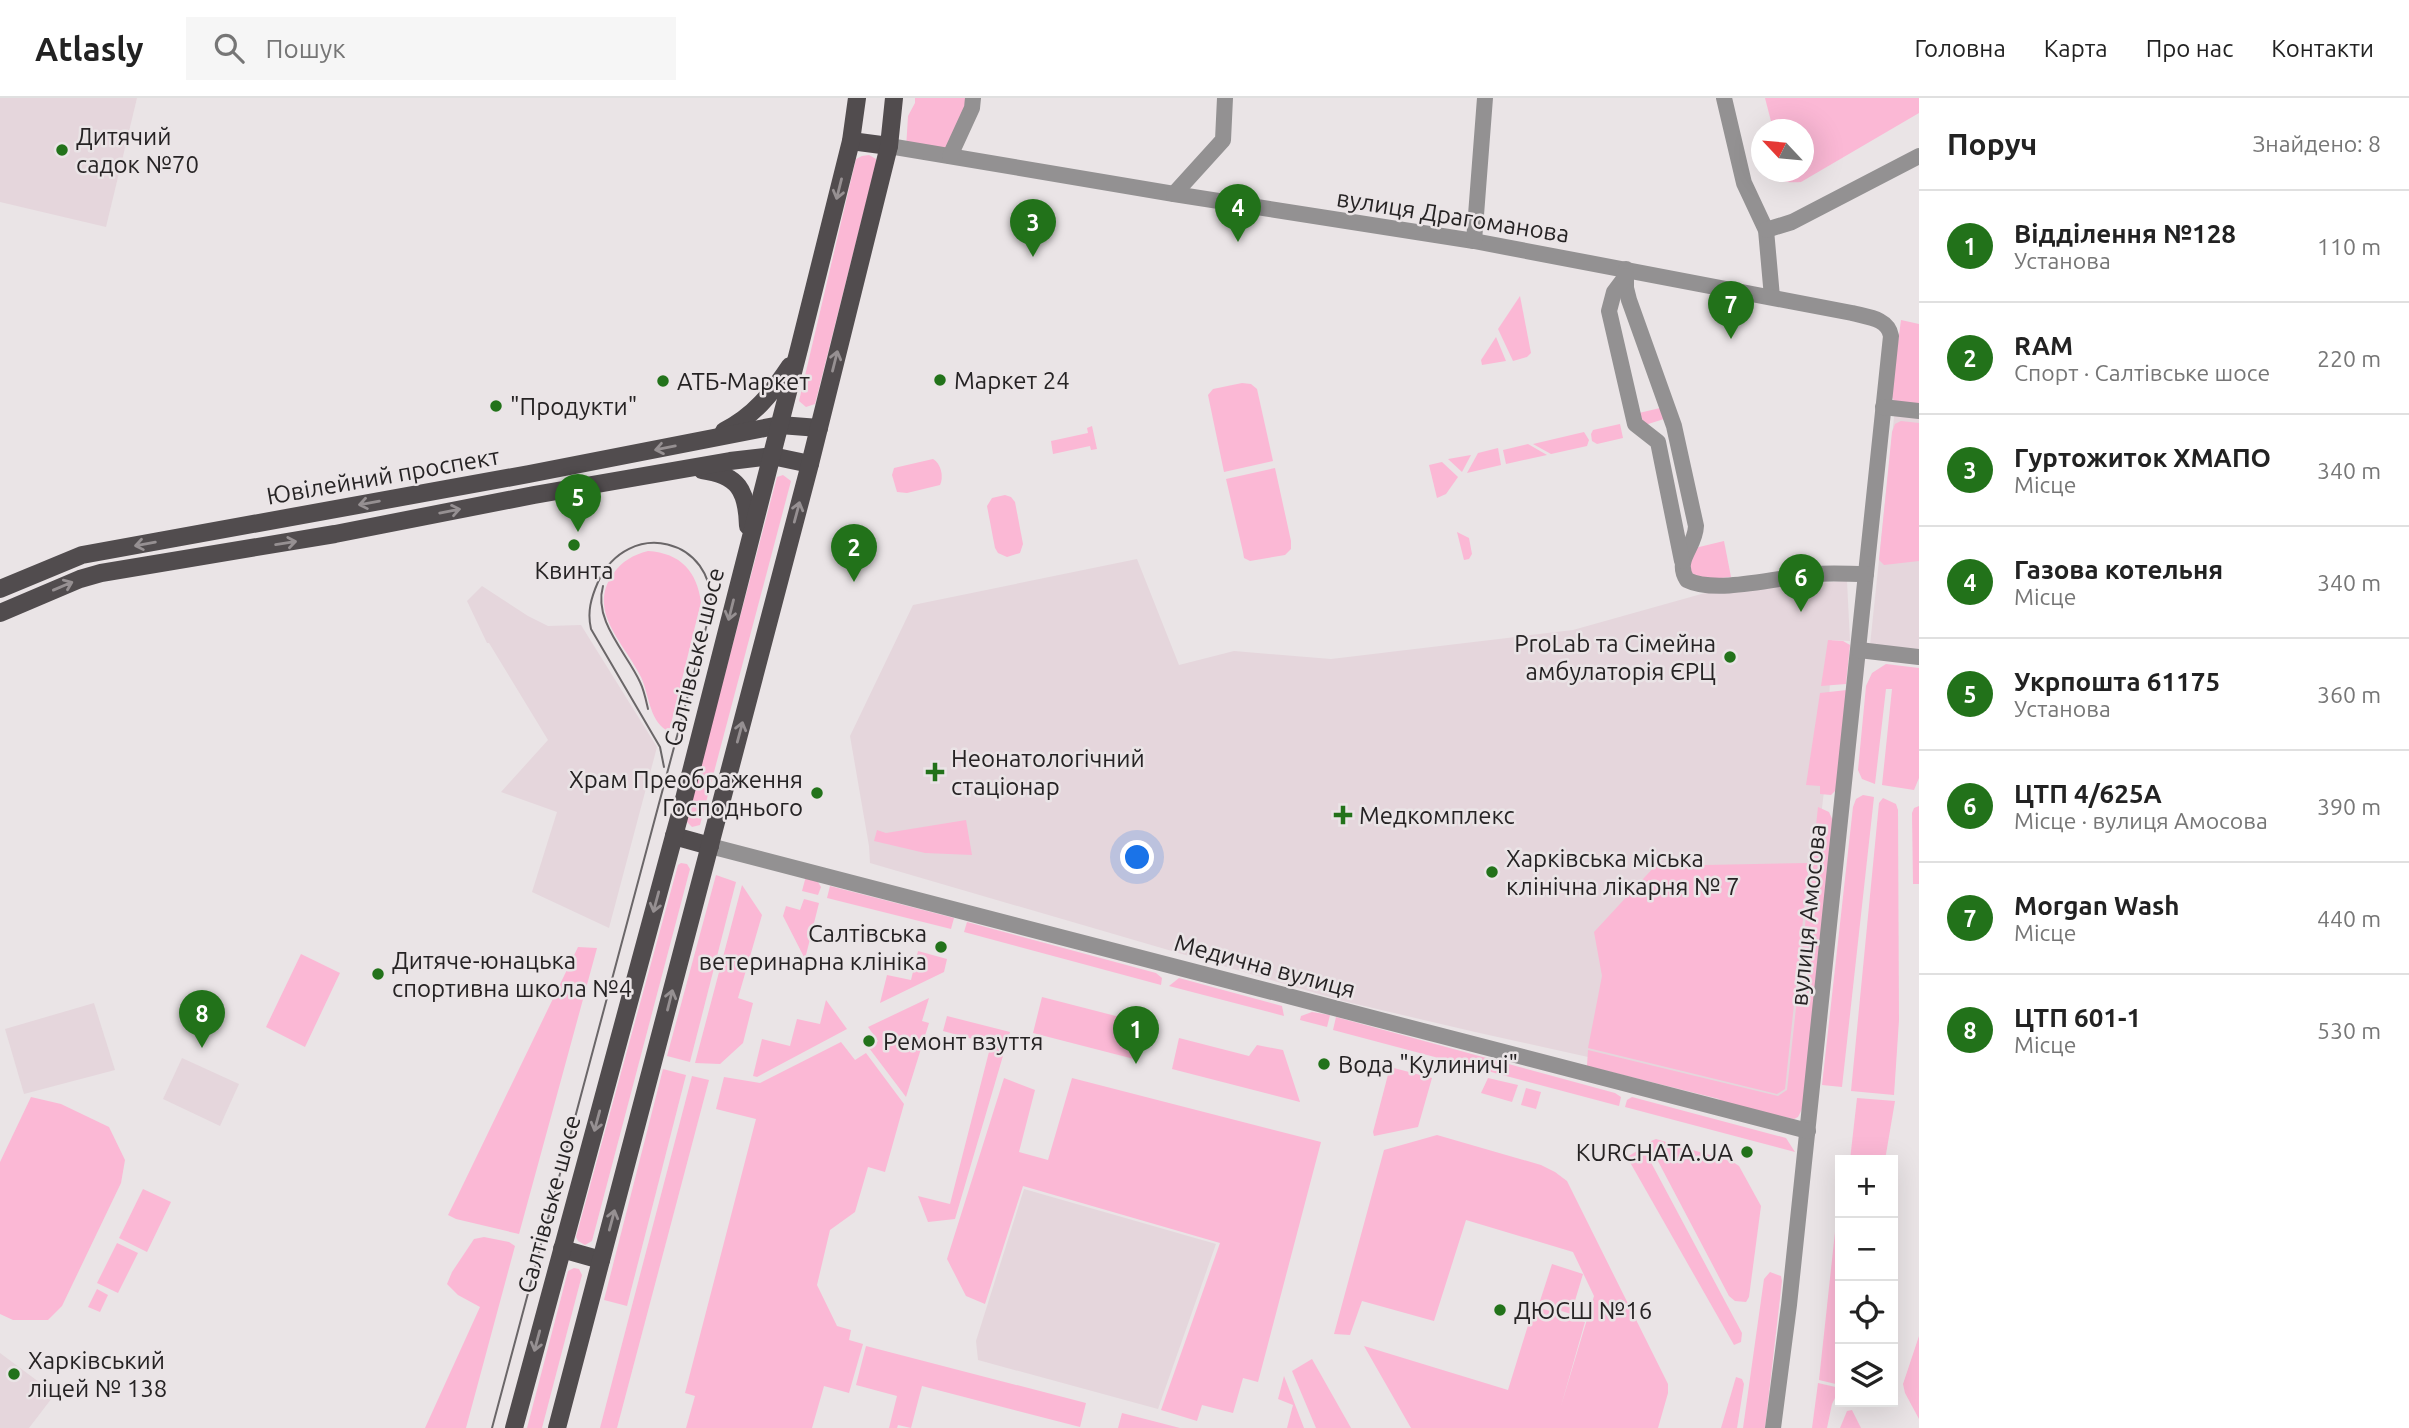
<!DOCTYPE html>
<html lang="uk">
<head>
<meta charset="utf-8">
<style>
	body { margin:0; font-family:Ubuntu,sans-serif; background:#f6f6f6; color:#222 }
	.controls { position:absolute; right:21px; bottom:21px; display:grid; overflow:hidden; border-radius:0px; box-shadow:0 7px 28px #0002 }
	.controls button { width:63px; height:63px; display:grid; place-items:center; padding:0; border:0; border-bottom:2px solid #e0e0e0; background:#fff; color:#222; font:35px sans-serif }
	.compass { position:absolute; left:1751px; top:21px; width:63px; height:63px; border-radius:50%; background:#fff; box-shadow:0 7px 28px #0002; rotate:296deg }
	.you { position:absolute; left:1138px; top:760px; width:24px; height:24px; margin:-18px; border:5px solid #fff; border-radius:50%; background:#1a73e8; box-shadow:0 0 0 10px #1a73e833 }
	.badge { display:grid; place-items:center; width:46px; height:46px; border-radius:50%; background:#22721a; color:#fff; font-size:23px; font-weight:700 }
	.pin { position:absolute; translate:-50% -58px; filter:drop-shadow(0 2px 4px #0008) }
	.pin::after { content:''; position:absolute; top:37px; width:24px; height:21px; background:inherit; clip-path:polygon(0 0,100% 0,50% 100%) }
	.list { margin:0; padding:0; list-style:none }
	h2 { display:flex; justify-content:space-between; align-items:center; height:91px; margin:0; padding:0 28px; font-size:30px }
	h2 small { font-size:23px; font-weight:400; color:#767676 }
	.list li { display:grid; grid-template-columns:46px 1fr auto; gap:21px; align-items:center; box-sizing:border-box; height:112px; padding:0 28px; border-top:2px solid #e0e0e0 }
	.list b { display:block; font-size:26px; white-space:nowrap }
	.list p { margin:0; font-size:23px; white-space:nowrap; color:#767676 }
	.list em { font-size:23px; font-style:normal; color:#767676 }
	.icon { flex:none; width:38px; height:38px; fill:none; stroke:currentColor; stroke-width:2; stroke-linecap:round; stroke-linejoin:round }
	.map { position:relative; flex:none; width:1919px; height:1330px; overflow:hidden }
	header { display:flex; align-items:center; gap:42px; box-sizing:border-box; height:98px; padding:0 35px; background:#fff; border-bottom:2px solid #e0e0e0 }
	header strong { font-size:33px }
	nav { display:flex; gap:38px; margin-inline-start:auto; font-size:24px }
	.search { width:490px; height:63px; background:#f6f6f6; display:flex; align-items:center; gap:18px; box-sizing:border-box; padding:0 24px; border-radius:0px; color:#767676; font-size:26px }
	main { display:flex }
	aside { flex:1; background:#fff }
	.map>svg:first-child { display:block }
	.built { fill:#e5d6dc }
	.green { fill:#fbb8d5 }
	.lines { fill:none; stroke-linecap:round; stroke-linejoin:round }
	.minor { stroke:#939192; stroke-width:16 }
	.major { stroke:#514c4e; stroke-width:18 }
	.tram { stroke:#6a6668; stroke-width:2 }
	.oneway { stroke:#969092 }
	.poi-dot { fill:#22721a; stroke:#eae4e6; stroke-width:2.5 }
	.labels { text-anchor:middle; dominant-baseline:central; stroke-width:5; stroke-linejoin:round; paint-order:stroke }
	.poi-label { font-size:24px; fill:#262324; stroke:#eae4e6; text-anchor:start }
	.street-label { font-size:24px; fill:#262324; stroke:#eae4e6 }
</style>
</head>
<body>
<header>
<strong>Atlasly</strong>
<div class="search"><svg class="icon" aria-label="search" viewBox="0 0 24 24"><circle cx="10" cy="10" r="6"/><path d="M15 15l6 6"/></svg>Пошук</div>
<nav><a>Головна</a><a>Карта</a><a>Про нас</a><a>Контакти</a></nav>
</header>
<main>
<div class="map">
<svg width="1919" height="1330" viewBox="0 0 1919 1330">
	<rect width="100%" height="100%" fill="#eae4e6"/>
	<g class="built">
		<polygon points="0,0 137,0 106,129 0,104"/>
		<polygon points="1904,225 1919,228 1919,552 1870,547"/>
		<polygon points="1137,461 1179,567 1234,553 1331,561 1573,532 1712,493 1847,483 1850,543 1832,542 1825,685 1788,993 1777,1001 1475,934 1343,903 870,765 869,748 850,638 913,507"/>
		<polygon points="482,488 528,518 548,528 581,527 657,649 609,830 532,794 557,714 501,694 548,642 489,545 487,545 467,503"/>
		<polygon points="94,905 115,972 24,996 5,931"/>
		<polygon points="182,960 239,986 220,1028 163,1001"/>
		<polygon points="1024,1091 1216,1146 1158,1311 978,1262 976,1243"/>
		<polygon points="0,1255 55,1296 29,1330 0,1330"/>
	</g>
	<g class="green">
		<polygon points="915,0 973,0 950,58 906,51 908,18 915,5"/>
		<path d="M 1765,0 L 1919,0 L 1919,15 L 1801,84 C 1788,85 1778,84 1770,74 L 1804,74 L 1804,32 L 1773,31 Z"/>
		<polygon points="869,57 876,61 876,65 815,306 806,309 799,303 856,61 862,58"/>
		<polygon points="1520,198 1531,255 1527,259 1513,263 1498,231"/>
		<polygon points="1901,222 1919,226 1919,307 1894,303 1891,297"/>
		<polygon points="1496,239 1506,263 1482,267 1481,262"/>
		<polygon points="1242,285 1251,286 1257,291 1273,363 1224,374 1208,297 1213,291"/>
		<polygon points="1660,310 1664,321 1645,327 1639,315"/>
		<polygon points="1901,323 1919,325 1919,463 1884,467 1879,462 1892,334 1895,326"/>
		<polygon points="1620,326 1623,340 1597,346 1592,343 1591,336 1593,332"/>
		<polygon points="1092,328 1097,351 1091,352 1090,348 1053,356 1051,343 1088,335 1087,330"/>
		<polygon points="1584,334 1589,342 1587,348 1551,356 1533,346"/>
		<polygon points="1528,346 1547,357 1506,366 1503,352"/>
		<polygon points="1498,350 1501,367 1467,375 1478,355"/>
		<polygon points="1471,357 1462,374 1448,361"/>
		<path d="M 933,361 C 941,365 944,379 940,387 L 907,395 L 897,394 L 892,377 L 894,370 Z"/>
		<polygon points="1442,364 1458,379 1446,396 1437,400 1429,367"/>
		<polygon points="1275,370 1291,443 1291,451 1285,457 1250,463 1244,460 1243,454 1226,381"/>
		<polygon points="783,377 791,383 700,727 692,729 686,723 777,379"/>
		<polygon points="1005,397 1011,399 1015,404 1023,446 1020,455 1007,459 998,455 995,450 987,408 992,400"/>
		<polygon points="1457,434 1469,440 1472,456 1469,461 1464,462"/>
		<polygon points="1724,443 1731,479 1699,482 1688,474 1695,450"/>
		<path d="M 648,453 C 681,455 697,474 701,504 L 670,630 L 666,632 C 649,621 649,596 641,579 C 626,547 586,513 613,476 C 622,463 633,457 648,453 Z"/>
		<polygon points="1828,542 1843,543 1850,547 1846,586 1821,588"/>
		<polygon points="1886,566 1919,570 1919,680 1914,692 1882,687 1892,591 1886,591 1875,686 1862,681 1858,672 1866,588 1872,575"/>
		<polygon points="1847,592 1836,692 1831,697 1820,696 1820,688 1806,687 1820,595"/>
		<polygon points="1863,697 1874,699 1842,989 1822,987 1853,709 1856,701"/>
		<polygon points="1883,700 1896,706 1898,712 1899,922 1894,997 1851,993 1879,705"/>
		<polygon points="1919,708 1919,786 1913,786 1912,715 1914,710"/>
		<polygon points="1818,709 1829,714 1833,723 1803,1009 1798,1019 1794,1021 1724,1006 1719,1001 1587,968 1588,952 1778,998 1787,992"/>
		<polygon points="966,722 972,757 925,755 874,743 877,732 886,735"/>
		<polygon points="681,765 687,766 690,771 592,1143 585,1147 578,1143 576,1139 678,767"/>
		<polygon points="1809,765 1785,991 1777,996 1588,950 1602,878 1594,834 1655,768"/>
		<polygon points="716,777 736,784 690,964 667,958"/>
		<polygon points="806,778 818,784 821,789 818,797 802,793"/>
		<polygon points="742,787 762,817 738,900 753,905 743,945 720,966 695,965"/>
		<polygon points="830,788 954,820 951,831 827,800"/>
		<polygon points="804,801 819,805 805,861 783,818 786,808 800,812"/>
		<polygon points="967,824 1156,875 1162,880 1161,887 964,834"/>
		<polygon points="578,849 597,850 519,1136 456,1121 448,1117 458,1097"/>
		<polygon points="918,853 947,861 944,874 880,905 887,877 911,882"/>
		<polygon points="301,856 340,875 305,949 266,929"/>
		<polygon points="1179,880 1282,908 1284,918 1169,888"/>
		<polygon points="1042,899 1143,925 1134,961 1033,935"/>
		<polygon points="929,900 922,923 929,925 906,999 869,950 878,943 868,929"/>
		<polygon points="826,902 847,931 757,979 753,978 762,941 790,948 797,921 820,926"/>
		<polygon points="1312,914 1330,917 1327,929 1300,922 1301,918"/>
		<polygon points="947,918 1010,934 955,1121 928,1124 918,1098 950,1106 991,946 943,933"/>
		<polygon points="1336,919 1615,995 1621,999 1619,1008 1333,932"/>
		<polygon points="1179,940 1249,958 1257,947 1283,952 1300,1004 1172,971"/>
		<polygon points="841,944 855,962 866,955 904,1006 885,1074 868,1069 855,1114 830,1132 817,1187 837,1228 851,1232 849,1242 863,1246 849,1295 824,1288 812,1330 686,1330 695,1298 685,1295 756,1021 716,1011 724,979 760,985"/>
		<polygon points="1390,969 1432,980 1418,1029 1374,1038 1373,1034"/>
		<polygon points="663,971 686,977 627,1208 604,1202"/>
		<polygon points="692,978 709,982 617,1330 600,1330"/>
		<polygon points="1004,980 1035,992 1019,1054 1048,1062 1072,980 1321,1044 1258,1284 1243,1280 1233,1315 1202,1307 1197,1323 1161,1312 1220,1145 1023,1088 985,1206 966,1198 947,1161"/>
		<polygon points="1488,980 1518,987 1512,1004 1481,995"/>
		<polygon points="1526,990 1541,994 1536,1011 1521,1007"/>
		<polygon points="31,999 61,1006 109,1029 125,1062 121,1085 62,1208 48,1222 13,1222 0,1216 0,1064"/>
		<polygon points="1632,999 1786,1040 1795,1054 1625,1009 1627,1002"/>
		<polygon points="1857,1000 1895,1003 1885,1062 1850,1062"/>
		<polygon points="1437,1037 1541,1067 1555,1074 1567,1083 1668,1286 1668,1295 1658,1330 1411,1330 1364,1248 1508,1292 1534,1208 1585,1224 1561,1308 1594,1198 1573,1154 1466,1122 1434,1223 1362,1203 1350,1237 1334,1236 1384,1052"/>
		<polygon points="1656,1041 1733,1064 1739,1068 1761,1108 1749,1199 1746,1204 1735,1203 1729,1198 1650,1048 1651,1043"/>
		<polygon points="1637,1053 1647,1057 1742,1235 1741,1244 1734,1247 1627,1059"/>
		<polygon points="143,1091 171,1104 147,1154 119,1140"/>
		<polygon points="1835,1134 1840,1135 1840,1287 1819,1282"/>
		<polygon points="484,1139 509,1144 515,1148 466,1330 425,1330 480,1209 458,1197 447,1186 452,1174 474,1141"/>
		<polygon points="117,1145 138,1155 118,1195 97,1185"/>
		<polygon points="1552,1166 1583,1176 1571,1216 1539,1206"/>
		<polygon points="574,1170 579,1171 582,1177 542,1330 527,1330 568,1173"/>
		<polygon points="1770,1174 1781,1178 1782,1183 1765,1330 1743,1330 1764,1181"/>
		<polygon points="97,1191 108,1197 100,1214 88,1209"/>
		<polygon points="1919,1238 1919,1321 1905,1295 1903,1286"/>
		<polygon points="866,1248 1086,1305 1080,1329 922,1288 911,1330 898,1327 897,1330 889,1330 897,1298 856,1287"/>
		<polygon points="1312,1261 1351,1330 1316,1330 1292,1273"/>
		<polygon points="1284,1278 1304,1330 1287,1330 1293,1307 1278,1301"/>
		<polygon points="1736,1279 1742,1281 1744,1286 1737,1330 1721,1330"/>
		<polygon points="1818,1285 1840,1290 1832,1306 1827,1330 1812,1330"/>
		<polygon points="1852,1312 1861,1330 1840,1330 1847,1313"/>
		<polygon points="1122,1315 1180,1330 1118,1330"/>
	</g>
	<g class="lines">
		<g class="minor">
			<polyline points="1724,0 1744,85 1766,132 1772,199"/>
			<path d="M 889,48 L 1174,96 L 1474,143 L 1852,215 C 1867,219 1888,220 1891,238 L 1789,1207 L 1773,1330"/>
			<polyline points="950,58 972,10 973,0"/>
			<polyline points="1174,96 1223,42 1225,0"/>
			<polyline points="1766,132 1792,124 1919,58"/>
			<polyline points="1474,143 1485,0"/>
			<path d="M 1626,171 L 1626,190 L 1629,202 L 1674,328 L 1696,428 C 1695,451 1674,461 1687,482 C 1717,497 1783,478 1817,476 C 1833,475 1850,476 1866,476"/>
			<polyline points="1626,178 1614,194 1609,213 1635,326 1658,344 1682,463"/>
			<polyline points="1883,309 1919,313"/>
			<polyline points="1859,552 1919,559"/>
			<polyline points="710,748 1808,1033"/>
		</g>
		<g class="major">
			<polyline points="851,43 889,48"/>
			<path d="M 724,333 C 754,318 772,295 790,268"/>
			<path d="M 702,372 C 738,377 747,392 748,428"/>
			<polyline points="0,491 82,457 529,376 780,327 819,330"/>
			<polyline points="0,515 80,481 101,475 335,436 534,397 730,363 772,358 810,366"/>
			<polyline points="674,738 710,748"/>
			<polyline points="562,1151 601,1162"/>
			<polyline points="514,1330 684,701 800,247 851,43 857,0"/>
			<polyline points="557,1330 810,366 889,48 894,0"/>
		</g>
		<g class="tram">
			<path d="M 603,488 C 593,523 627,555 640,584 C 644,592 646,602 648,611"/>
			<path d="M 492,1330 L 711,511 C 716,440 628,419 598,484 C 591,500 587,514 591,531 L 660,649 L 664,669"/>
		</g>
	</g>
	<defs><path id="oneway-shaft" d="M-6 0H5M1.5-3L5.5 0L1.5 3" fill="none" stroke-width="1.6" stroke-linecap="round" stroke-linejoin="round" transform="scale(1.75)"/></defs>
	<g class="oneway">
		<use href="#oneway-shaft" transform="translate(839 91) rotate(104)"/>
		<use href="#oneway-shaft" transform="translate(835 263) rotate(-76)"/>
		<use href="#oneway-shaft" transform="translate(665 350) rotate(169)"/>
		<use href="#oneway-shaft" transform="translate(369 405) rotate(170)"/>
		<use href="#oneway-shaft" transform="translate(450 413) rotate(-11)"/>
		<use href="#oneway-shaft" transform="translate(797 414) rotate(-75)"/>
		<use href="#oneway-shaft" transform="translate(286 445) rotate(-9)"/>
		<use href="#oneway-shaft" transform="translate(145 446) rotate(170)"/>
		<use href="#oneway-shaft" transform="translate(63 488) rotate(-23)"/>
		<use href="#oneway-shaft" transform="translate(731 512) rotate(104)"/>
		<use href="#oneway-shaft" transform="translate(740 634) rotate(-75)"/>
		<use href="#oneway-shaft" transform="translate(656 804) rotate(105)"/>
		<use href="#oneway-shaft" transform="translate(670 902) rotate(-76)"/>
		<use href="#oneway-shaft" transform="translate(597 1023) rotate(105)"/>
		<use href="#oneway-shaft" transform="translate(612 1122) rotate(-75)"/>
		<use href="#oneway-shaft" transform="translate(537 1243) rotate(105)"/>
	</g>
	<g class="poi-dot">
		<circle cx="62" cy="52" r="7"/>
		<circle cx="940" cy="282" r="7"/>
		<circle cx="663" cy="283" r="7"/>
		<circle cx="496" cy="308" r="7"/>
		<circle cx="574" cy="447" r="7"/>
		<circle cx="1730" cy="559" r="7"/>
		<path d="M931.5 663.5h7v7h7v7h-7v7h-7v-7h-7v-7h7z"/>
		<circle cx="817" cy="695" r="7"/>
		<path d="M1339.5 706.5h7v7h7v7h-7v7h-7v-7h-7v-7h7z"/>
		<circle cx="1492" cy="774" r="7"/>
		<circle cx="941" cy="849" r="7"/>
		<circle cx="378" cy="876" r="7"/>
		<circle cx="869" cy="943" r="7"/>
		<circle cx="1324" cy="966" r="7"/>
		<circle cx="1747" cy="1054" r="7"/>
		<circle cx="1500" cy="1212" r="7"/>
		<circle cx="14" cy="1276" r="7"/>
	</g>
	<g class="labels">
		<g class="poi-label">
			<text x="76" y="38">Дитячий<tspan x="76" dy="28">садок №70</tspan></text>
			<text x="954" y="282">Маркет 24</text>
			<text x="677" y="283">АТБ-Маркет</text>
			<text x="510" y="308">"Продукти"</text>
			<text x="574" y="472" text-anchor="middle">Квинта</text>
			<text x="1716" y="545" text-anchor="end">ProLab та Сімейна<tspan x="1716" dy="28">амбулаторія ЄРЦ</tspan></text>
			<text x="951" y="660">Неонатологічний<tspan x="951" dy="28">стаціонар</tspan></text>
			<text x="803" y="681" text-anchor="end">Храм Преображення<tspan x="803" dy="28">Господнього</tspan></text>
			<text x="1359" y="717">Медкомплекс</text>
			<text x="1506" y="760">Харківська міська<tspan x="1506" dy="28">клінічна лікарня № 7</tspan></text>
			<text x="927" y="835" text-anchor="end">Салтівська<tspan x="927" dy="28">ветеринарна клініка</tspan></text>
			<text x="392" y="862">Дитяче-юнацька<tspan x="392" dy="28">спортивна школа №4</tspan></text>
			<text x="883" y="943">Ремонт взуття</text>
			<text x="1338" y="966">Вода "Кулиничі"</text>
			<text x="1733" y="1054" text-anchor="end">KURCHATA.UA</text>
			<text x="1514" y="1212">ДЮСШ №16</text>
			<text x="28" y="1262">Харківський<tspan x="28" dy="28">ліцей № 138</tspan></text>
		</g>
		<g class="street-label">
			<text transform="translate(1453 118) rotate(9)">вулиця Драгоманова</text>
			<text transform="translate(383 378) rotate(-10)">Ювілейний проспект</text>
			<text transform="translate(694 559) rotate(-76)">Салтівське шосе</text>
			<text transform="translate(1808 817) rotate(-84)">вулиця Амосова</text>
			<text transform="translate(1265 868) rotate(15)">Медична вулиця</text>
			<text transform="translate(549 1106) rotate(-75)">Салтівське шосе</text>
		</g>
	</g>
</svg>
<div class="controls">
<button>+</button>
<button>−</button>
<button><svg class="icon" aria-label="locate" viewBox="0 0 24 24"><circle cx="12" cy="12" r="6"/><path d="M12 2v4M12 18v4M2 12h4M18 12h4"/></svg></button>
<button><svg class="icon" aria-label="layers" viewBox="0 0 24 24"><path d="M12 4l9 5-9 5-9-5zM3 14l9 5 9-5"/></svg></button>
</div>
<svg class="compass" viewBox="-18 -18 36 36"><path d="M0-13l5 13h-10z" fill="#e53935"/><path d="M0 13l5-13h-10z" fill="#767676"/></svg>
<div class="you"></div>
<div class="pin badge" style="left:1136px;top:966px">1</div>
<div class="pin badge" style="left:854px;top:484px">2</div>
<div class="pin badge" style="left:1033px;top:159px">3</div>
<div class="pin badge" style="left:1238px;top:144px">4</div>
<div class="pin badge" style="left:578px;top:434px">5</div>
<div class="pin badge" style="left:1801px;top:514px">6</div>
<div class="pin badge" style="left:1731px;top:241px">7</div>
<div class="pin badge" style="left:202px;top:950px">8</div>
</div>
<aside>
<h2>Поруч<small>Знайдено: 8</small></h2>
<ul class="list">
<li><span class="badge">1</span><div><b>Відділення №128</b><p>Установа</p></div><em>110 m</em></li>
<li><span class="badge">2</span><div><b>RAM</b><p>Спорт · Салтівське шосе</p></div><em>220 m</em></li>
<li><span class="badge">3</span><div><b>Гуртожиток ХМАПО</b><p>Місце</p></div><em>340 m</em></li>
<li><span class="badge">4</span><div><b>Газова котельня</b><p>Місце</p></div><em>340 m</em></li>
<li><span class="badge">5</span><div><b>Укрпошта 61175</b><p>Установа</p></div><em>360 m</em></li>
<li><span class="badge">6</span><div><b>ЦТП 4/625А</b><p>Місце · вулиця Амосова</p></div><em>390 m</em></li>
<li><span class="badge">7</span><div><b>Morgan Wash</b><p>Місце</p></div><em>440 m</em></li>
<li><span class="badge">8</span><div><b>ЦТП 601-1</b><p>Місце</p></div><em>530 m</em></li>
</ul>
</aside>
</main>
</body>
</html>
